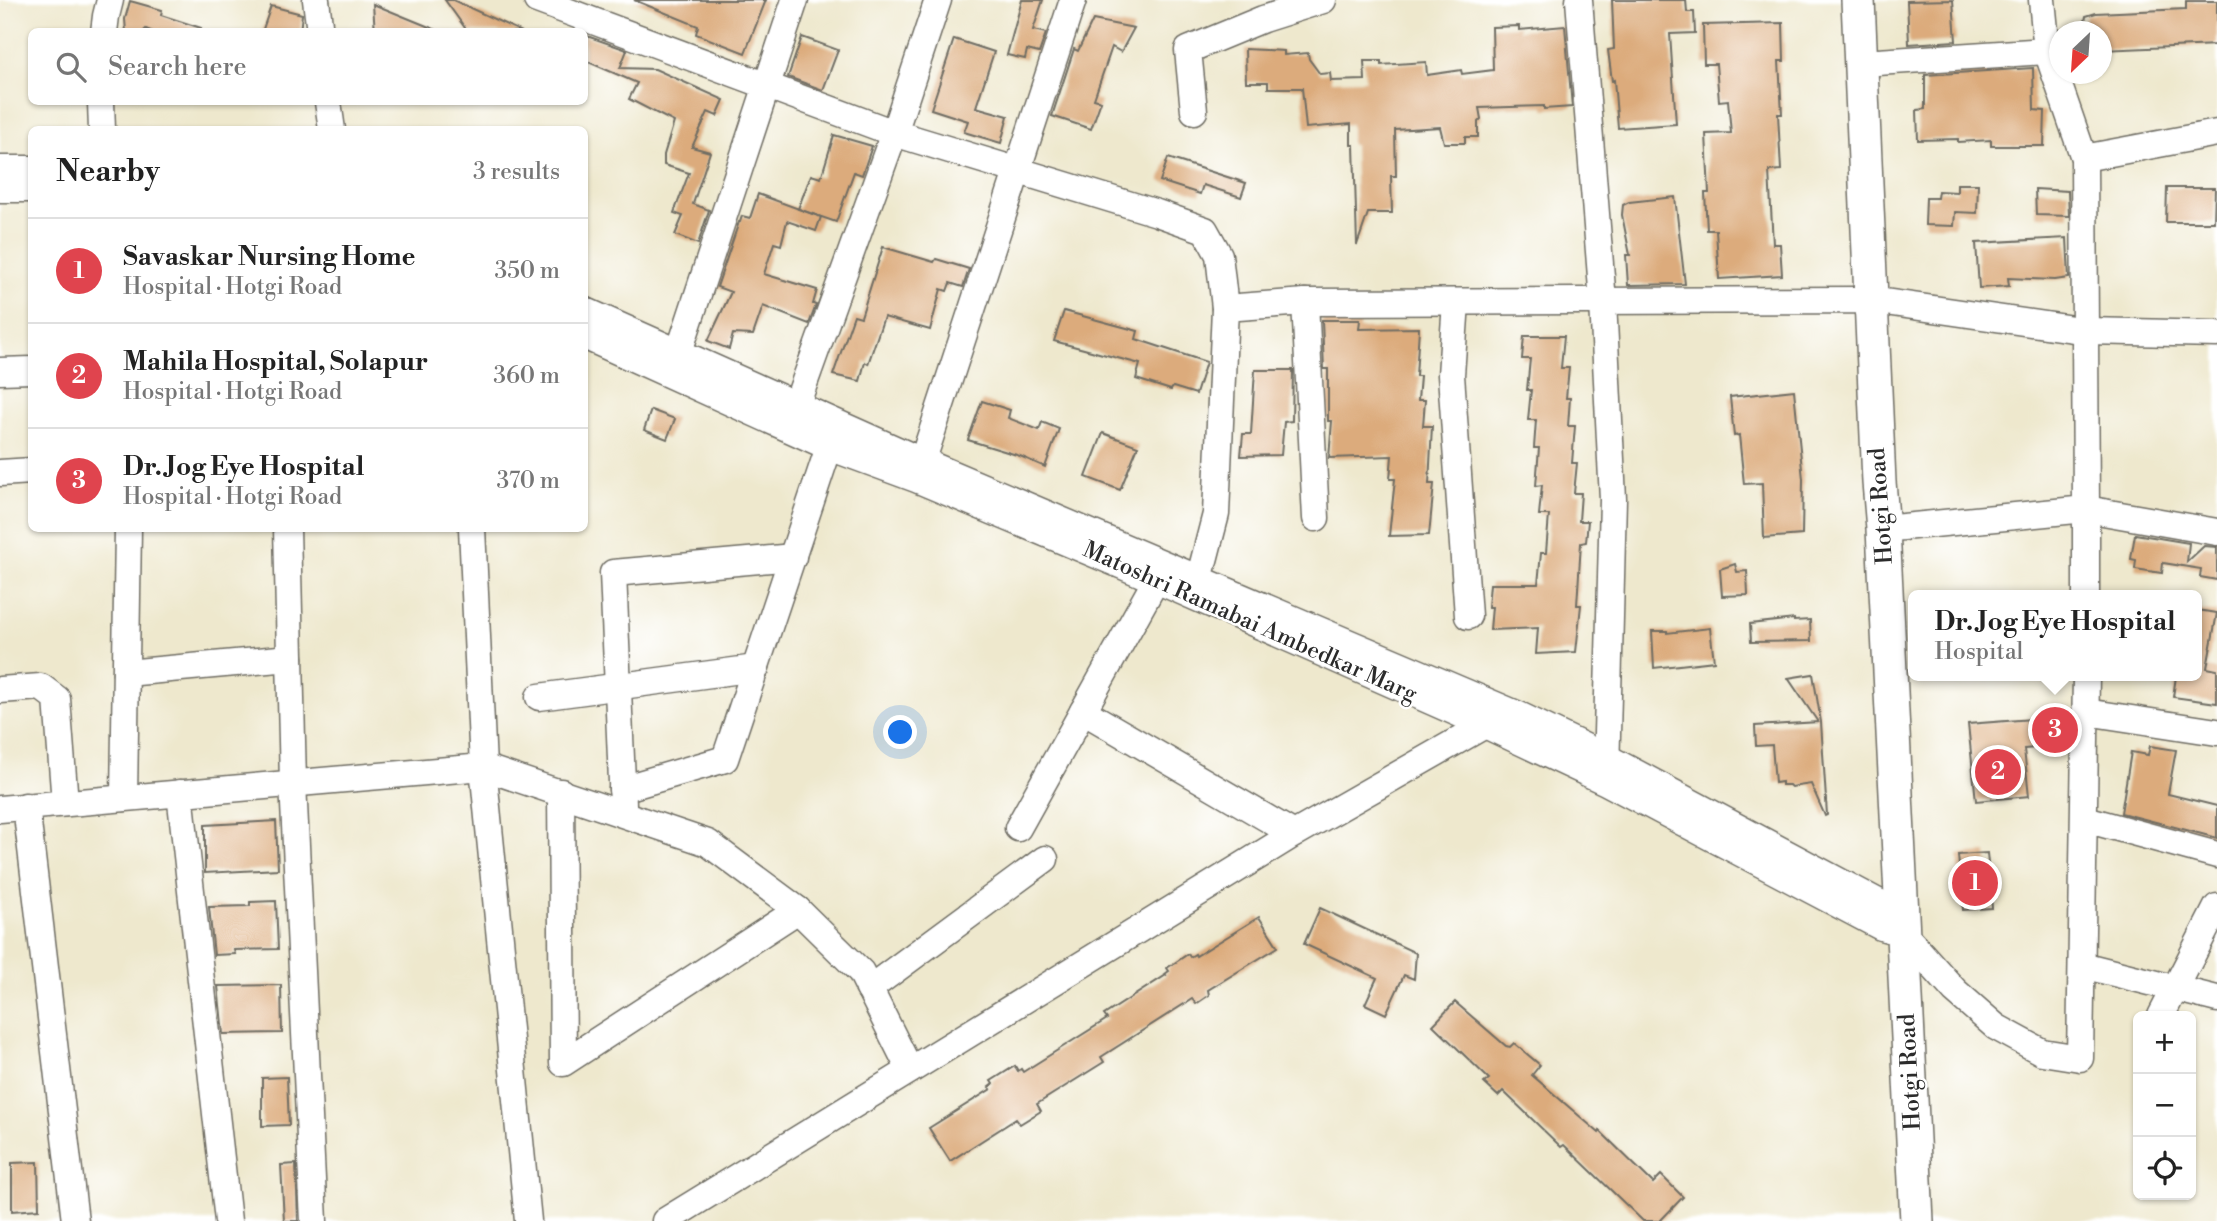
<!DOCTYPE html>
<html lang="en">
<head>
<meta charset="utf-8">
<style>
	body { margin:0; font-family:"Libre Bodoni",serif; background:#f2f2f2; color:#222 }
	.controls { position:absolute; right:21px; bottom:21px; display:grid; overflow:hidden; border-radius:10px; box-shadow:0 2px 5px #0004 }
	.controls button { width:63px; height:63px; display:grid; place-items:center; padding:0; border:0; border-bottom:2px solid #e0e0e0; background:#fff; color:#222; font:35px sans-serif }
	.compass { position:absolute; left:2049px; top:21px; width:63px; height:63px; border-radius:50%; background:#fff; box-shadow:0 2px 5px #0004; rotate:205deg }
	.you { position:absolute; left:901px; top:733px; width:24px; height:24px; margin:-18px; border:5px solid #fff; border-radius:50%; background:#1a73e8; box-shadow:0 0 0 10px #1a73e833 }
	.badge { display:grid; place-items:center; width:46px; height:46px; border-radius:50%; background:#c8321e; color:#fff; font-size:23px; font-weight:700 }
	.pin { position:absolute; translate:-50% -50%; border:4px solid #fff; box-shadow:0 2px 7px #0006 }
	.popup { position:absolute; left:1908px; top:590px; width:294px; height:91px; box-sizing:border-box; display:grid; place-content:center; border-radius:10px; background:#fff; filter:drop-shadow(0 2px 5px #0005); font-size:23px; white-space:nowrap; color:#767676 }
	.popup b { font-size:26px; color:#222 }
	.popup::after { content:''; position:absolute; left:50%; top:100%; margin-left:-14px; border:14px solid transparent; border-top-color:#fff }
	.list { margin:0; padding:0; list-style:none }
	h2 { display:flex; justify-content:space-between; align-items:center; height:91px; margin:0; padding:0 28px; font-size:30px }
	h2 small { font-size:23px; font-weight:400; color:#767676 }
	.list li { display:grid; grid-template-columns:46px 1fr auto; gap:21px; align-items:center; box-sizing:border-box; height:105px; padding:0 28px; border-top:2px solid #e0e0e0 }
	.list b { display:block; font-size:26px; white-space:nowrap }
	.list p { margin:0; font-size:23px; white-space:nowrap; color:#767676 }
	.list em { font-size:23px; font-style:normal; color:#767676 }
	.icon { flex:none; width:38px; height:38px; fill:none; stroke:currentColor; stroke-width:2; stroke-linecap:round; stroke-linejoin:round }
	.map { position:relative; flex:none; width:2217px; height:1221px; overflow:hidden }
	.search { position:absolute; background:#fff; box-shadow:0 2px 5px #0004; left:28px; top:28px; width:560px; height:77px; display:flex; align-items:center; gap:18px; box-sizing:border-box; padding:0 24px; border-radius:10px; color:#767676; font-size:26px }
	.panel { position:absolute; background:#fff; box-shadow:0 2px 5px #0004; left:28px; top:126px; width:560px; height:406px; border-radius:10px }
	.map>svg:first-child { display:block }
	.building { fill:#dcab7c }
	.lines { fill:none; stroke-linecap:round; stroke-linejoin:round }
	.minor-casing { stroke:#6f6d64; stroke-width:29 }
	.major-casing { stroke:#6f6d64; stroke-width:36 }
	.minor { stroke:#fff; stroke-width:26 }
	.major { stroke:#fff; stroke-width:33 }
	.labels { text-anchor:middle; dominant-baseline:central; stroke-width:5; stroke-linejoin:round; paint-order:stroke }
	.street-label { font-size:23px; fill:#2b2b2b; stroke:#fff }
</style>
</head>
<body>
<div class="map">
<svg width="2217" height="1221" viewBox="0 0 2217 1221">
	<rect width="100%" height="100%" fill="#fff"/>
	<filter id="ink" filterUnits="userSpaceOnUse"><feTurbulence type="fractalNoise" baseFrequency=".0143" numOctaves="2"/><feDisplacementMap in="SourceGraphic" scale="14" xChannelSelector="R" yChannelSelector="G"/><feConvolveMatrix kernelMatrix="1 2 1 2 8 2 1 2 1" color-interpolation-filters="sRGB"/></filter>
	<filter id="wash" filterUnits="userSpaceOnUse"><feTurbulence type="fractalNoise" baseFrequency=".00686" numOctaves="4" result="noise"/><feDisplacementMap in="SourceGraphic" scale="28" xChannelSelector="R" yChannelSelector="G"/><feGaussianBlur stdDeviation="1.57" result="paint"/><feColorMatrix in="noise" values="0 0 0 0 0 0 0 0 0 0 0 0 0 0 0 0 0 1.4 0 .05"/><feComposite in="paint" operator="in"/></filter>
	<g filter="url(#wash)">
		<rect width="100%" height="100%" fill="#eee8cd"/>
		<g id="blocks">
			<g class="building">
				<polygon points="445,0 453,0 522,32 468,32"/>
				<polygon points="634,0 766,0 745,53 696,34 698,26"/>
				<polygon points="1022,0 1043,0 1033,30 1046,33 1039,53 1027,50 1025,59 1007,55"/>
				<polygon points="1612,0 1686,0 1687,12 1694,12 1695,33 1670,34 1676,124 1618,128 1614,80 1612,81 1608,50 1614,49"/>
				<polygon points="1953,0 1956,41 1909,44 1907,1"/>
				<polygon points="130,1 162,10 161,15 201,28 200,32 153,32 146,29 143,32 126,32 125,19"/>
				<polygon points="2186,1 2217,1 2217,45 2102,50 2102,32 2083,32 2086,16 2096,13 2186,9"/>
				<polygon points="373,4 439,31 439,32 375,32"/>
				<polygon points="271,6 302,14 300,32 262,32"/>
				<polygon points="1093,20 1134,28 1121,52 1112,47 1094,99 1101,101 1091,129 1052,116 1074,49 1078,51"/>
				<polygon points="1783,23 1784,61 1779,61 1782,114 1778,114 1781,170 1769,171 1773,244 1780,244 1782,275 1719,279 1716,230 1707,230 1705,193 1709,193 1706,134 1731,133 1728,100 1719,101 1716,64 1704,64 1703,25"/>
				<polygon points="1519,26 1519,30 1565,26 1572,107 1544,109 1544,106 1479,108 1481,119 1478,122 1478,137 1465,137 1465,143 1444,143 1440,127 1395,130 1396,176 1391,176 1392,213 1368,213 1357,245 1354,145 1351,145 1351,124 1306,128 1302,88 1268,88 1268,82 1246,82 1245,49 1284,51 1284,55 1308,53 1309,59 1320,74 1330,73 1331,81 1365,80 1364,61 1381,61 1381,65 1426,62 1427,75 1461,70 1462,74 1493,70 1492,27"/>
				<polygon points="584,35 627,50 620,68 655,69 724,100 717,116 708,112 692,147 710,152 693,204 709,210 698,244 675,235 683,216 674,213 689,173 664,165 664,155 674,122 629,99 637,83 584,60"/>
				<polygon points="802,37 838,50 823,90 788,77"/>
				<polygon points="954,39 994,52 976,107 1008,116 1001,143 964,132 968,121 931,109"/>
				<polygon points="2033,68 2034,110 2045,111 2044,146 1991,146 1991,140 1958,142 1958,139 1918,140 1917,110 1925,109 1925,75"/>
				<polygon points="834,135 872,146 862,175 854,172 836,222 798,209 811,175 821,178"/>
				<polygon points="1168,158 1246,183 1241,197 1203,185 1200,194 1160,181"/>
				<polygon points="1957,184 1978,184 1977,213 1955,212 1954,226 1925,225 1926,198 1937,198 1938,191 1957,192"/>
				<polygon points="2167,188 2215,188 2214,222 2166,222"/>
				<polygon points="2035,189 2068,191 2069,216 2036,215"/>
				<polygon points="758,194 821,217 816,231 787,221 781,245 774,243 764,274 817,290 813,304 816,305 809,324 763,306 753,335 733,334 729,349 708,341 731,292 717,287 739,222 740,222 742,216 750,218"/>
				<polygon points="1675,197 1685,284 1628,285 1626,255 1630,255 1622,215 1623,205 1629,202"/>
				<polygon points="2067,238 2069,278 2055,280 2008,278 2009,286 1979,288 1976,243"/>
				<polygon points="883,247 934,262 936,259 969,269 963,287 950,283 947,291 941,289 930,330 884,317 868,364 865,362 860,381 833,375 854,315 861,317"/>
				<polygon points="1064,311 1138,331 1136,339 1206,362 1196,394 1173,387 1171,390 1136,379 1140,364 1054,341"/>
				<polygon points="1322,320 1360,320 1359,329 1419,328 1416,376 1420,376 1418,400 1425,400 1423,426 1432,426 1429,484 1434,484 1429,535 1389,536 1395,479 1390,479 1392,456 1329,458 1332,421 1328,421 1328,369 1324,369"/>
				<polygon points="1524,336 1564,336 1561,368 1569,368 1566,398 1570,398 1568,426 1575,426 1572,463 1577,463 1574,493 1581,493 1579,521 1588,521 1586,542 1581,543 1577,605 1581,605 1576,652 1536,654 1538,628 1490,630 1492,607 1488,607 1490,584 1538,584 1541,553 1546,553 1549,515 1539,515 1542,485 1536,486 1539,448 1534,448 1536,420 1528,420 1531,390 1527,390 1530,359 1522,359"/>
				<polygon points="1255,370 1293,370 1292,421 1284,422 1281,455 1241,456 1243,434 1251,434"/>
				<polygon points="1794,390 1803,479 1802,535 1764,538 1762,483 1744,484 1739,435 1734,436 1730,397"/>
				<polygon points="982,401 1010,410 1008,418 1039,430 1042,422 1059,429 1045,467 1020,456 968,440"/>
				<polygon points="651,410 675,419 667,439 644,430"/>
				<polygon points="1103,433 1138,446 1120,490 1086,477"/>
				<polygon points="2135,534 2189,543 2187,562 2204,546 2217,547 2217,580 2200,577 2201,569 2163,563 2162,573 2135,569 2136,560 2131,559"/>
				<polygon points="1735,564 1737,572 1747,571 1748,595 1722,596 1720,569"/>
				<polygon points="2197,610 2217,613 2207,668 2217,670 2217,703 2173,697 2176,676 2197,676"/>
				<polygon points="1794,619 1794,621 1810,620 1811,641 1751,642 1750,624"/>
				<polygon points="1710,628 1714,661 1654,668 1652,631 1667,631 1667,633"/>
				<polygon points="1813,674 1821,722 1827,815 1825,816 1811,784 1791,787 1789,785 1782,785 1782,782 1775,783 1772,745 1756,746 1755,726 1818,722 1788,678"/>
				<polygon points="2070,716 2069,745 2024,749 2029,796 1976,801 1968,724"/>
				<polygon points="2150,746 2176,750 2168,794 2217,806 2217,838 2121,813 2131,752 2148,755"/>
				<polygon points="276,821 278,869 205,873 205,825"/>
				<polygon points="1987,853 1992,908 1963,910 1958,855"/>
				<polygon points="276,901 278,949 234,950 235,954 214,955 209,907 250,906 250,902"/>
				<polygon points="1320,908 1416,953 1414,979 1404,975 1386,1014 1365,1004 1377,978 1304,944"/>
				<polygon points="1259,917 1278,947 1208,990 1209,995 1196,1004 1192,999 1101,1057 1104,1062 1037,1104 1041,1111 1020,1124 1016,1119 950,1161 929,1128 991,1089 989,1087 993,1084 991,1081 1015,1066 1018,1071 1021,1069 1023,1072 1107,1019 1104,1015 1166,975 1165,974 1169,971 1167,968 1188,954 1190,957 1195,954 1196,956"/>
				<polygon points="281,985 282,1033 223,1034 218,986"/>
				<polygon points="1455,1002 1506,1046 1510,1047 1514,1043 1540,1065 1532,1075 1599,1133 1600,1131 1653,1183 1661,1175 1683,1197 1660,1221 1643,1221 1564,1145 1561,1147 1503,1091 1498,1096 1484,1083 1489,1079 1433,1025"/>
				<polygon points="287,1077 289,1125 262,1126 262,1078"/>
				<polygon points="38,1162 39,1209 12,1211 12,1163"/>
				<polygon points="296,1164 298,1221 284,1221 281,1165"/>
			</g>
		</g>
	</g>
	<g filter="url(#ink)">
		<use href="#blocks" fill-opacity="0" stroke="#6f6d64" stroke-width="2"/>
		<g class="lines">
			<defs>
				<g id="minor">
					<polyline points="316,0 320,32"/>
					<polyline points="537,0 894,133 1157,213 1205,230 1219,255 1225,308"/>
					<polyline points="1579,0 1603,302 1613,499 1606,773"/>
					<polyline points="104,32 106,16 110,0"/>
					<polyline points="1862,63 2047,51"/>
					<polyline points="101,102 102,130"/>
					<polyline points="328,102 332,130"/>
					<polyline points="1194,111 1188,50 1263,19 1323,0"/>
					<polyline points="2084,158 2217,133"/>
					<polyline points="0,169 32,169"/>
					<polyline points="0,189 32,189"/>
					<polyline points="1305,302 1316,518"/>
					<polyline points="1456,302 1451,375 1468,616"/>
					<polyline points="584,310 922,461 1519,715 1606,757 1880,903 1902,911"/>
					<polyline points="584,336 829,447 916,479 1156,580 1485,725 1606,782 1881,927 1903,933 1955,991 1996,1027 2042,1052 2080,1058 2086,676"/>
					<polyline points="674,367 795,0"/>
					<polyline points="0,371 32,370"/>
					<polyline points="791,420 894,133 938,0"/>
					<polyline points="0,473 32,471"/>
					<polyline points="917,478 1073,0"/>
					<polyline points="287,528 293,783 314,1221"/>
					<polyline points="472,528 483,767 528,1221"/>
					<polyline points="1883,529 2086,509 2084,158 2047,51 2042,0"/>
					<polyline points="1195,595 1216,514 1225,308 1305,302 1871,300 2087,331 2217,334"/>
					<polyline points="2086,595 2086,509 2217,532"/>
					<polyline points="126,673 290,658"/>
					<polyline points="0,690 41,687 57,699 65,803"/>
					<polyline points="539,697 756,668"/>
					<polyline points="1083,711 1294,834"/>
					<polyline points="2086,712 2217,732"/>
					<polyline points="622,789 725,759 829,447"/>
					<polyline points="561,792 563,1063 798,910"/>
					<polyline points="180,793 228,1221"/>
					<polyline points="124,798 128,528"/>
					<polyline points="623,805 613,573 793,557"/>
					<polyline points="26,806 75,1221"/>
					<polyline points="0,809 483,767 708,843 798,910 861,972 910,1070"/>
					<polyline points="2085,819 2217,855"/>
					<polyline points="1018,828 1156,580"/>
					<polyline points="2082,965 2217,999"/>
					<polyline points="869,989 1045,859"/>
					<polyline points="2161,1016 2217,907"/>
					<polyline points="665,1221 1294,834 1485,725"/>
				</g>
				<polyline id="major" points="1858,0 1879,482 1883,529 1917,1221"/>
			</defs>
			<use href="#minor" class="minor-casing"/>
			<use href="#major" class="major-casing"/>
			<use href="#minor" class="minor"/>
			<use href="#major" class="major"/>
		</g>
	</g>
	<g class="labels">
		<g class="street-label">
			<text transform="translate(1881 506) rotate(-94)">Hotgi Road</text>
			<text transform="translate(1250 622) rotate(24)">Matoshri Ramabai Ambedkar Marg</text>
			<text transform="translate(1910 1072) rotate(-93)">Hotgi Road</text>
		</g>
	</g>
</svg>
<div class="controls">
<button>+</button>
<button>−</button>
<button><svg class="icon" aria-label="locate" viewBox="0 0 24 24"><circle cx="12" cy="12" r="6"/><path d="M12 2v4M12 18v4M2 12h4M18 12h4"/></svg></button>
</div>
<svg class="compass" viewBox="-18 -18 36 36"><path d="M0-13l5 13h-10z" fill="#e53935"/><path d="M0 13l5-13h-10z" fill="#767676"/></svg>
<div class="you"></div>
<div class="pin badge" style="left:1975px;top:883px;background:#e0444e">1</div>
<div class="pin badge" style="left:1998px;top:772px;background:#e0444e">2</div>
<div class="pin badge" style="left:2055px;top:730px;background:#e0444e">3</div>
<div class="popup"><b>Dr. Jog Eye Hospital</b>Hospital</div>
<div class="search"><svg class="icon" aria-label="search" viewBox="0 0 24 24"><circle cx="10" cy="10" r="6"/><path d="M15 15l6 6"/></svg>Search here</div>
<section class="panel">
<h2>Nearby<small>3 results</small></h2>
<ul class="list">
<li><span class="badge" style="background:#e0444e">1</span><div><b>Savaskar Nursing Home</b><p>Hospital · Hotgi Road</p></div><em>350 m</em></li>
<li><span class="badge" style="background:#e0444e">2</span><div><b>Mahila Hospital, Solapur</b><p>Hospital · Hotgi Road</p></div><em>360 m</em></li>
<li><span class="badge" style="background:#e0444e">3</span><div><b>Dr. Jog Eye Hospital</b><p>Hospital · Hotgi Road</p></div><em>370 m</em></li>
</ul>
</section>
</div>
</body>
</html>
